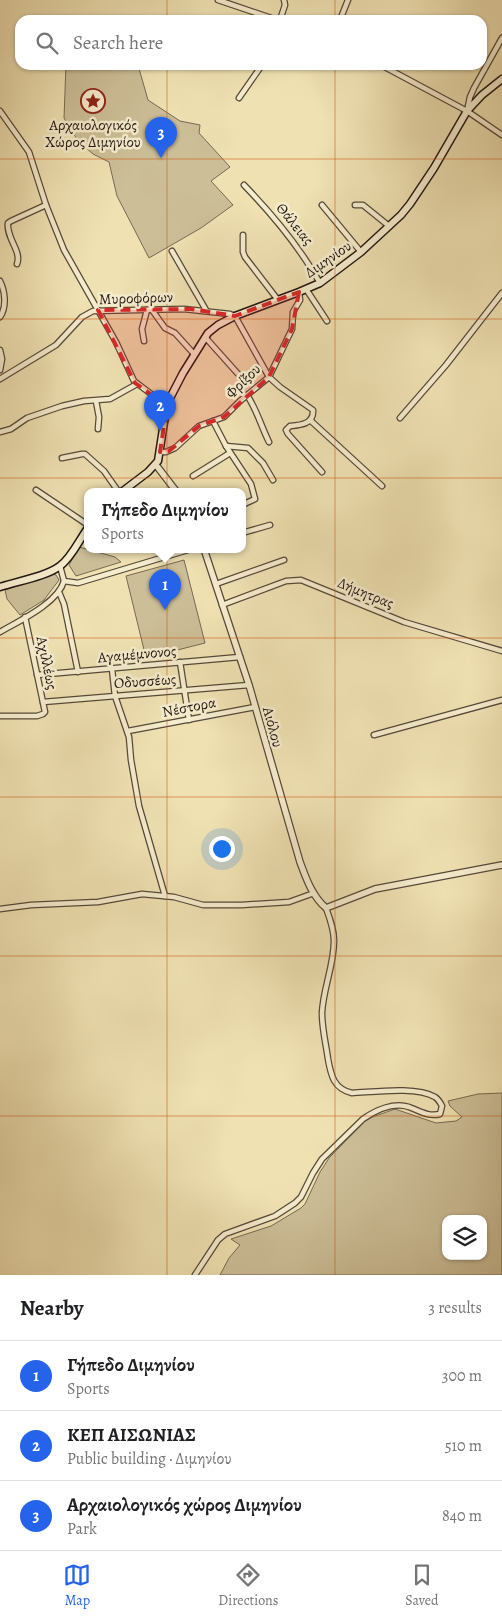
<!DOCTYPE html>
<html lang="en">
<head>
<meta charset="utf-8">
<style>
	body { margin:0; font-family:Alegreya,serif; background:#f2f2f2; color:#202124 }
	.controls { position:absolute; right:15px; bottom:15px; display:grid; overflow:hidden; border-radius:10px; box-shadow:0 1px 4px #0004 }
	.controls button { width:45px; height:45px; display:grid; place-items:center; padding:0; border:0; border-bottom:1px solid #e0e0e0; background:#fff; color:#202124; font:25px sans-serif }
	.you { position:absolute; left:221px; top:848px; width:18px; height:18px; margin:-12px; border:4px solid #fff; border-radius:50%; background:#1a73e8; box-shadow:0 0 0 8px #1a73e833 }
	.badge { display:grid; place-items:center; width:32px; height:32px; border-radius:50%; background:#2563eb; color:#fff; font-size:16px; font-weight:700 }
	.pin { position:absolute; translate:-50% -41px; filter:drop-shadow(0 1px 2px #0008) }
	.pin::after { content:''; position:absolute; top:26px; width:18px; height:15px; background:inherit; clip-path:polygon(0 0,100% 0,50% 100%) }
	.popup { position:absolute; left:84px; top:488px; width:162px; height:65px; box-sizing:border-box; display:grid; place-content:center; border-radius:10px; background:#fff; filter:drop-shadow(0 1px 4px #0005); font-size:16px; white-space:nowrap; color:#757577 }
	.popup b { font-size:19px; color:#202124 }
	.popup::after { content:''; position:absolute; left:50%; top:100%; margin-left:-10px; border:10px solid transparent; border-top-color:#fff }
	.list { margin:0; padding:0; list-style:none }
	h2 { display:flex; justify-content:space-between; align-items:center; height:65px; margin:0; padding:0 20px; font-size:21px }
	h2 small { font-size:16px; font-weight:400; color:#757577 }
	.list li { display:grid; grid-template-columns:32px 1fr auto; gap:15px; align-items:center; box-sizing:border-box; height:70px; padding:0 20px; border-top:1px solid #e0e0e0 }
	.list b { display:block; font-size:19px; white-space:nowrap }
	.list p { margin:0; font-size:16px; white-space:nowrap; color:#757577 }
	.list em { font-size:16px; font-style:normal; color:#757577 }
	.icon { flex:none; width:28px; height:28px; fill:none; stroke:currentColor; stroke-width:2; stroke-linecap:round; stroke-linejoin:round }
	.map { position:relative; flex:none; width:502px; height:1275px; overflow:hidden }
	.search { position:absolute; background:#fff; box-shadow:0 1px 4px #0004; left:15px; right:15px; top:15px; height:55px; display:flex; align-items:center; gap:12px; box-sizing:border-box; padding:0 18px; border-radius:15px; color:#757577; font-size:19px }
	.sheet { height:275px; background:#fff }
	nav { display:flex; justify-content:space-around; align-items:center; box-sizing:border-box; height:70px; border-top:1px solid #e0e0e0; background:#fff; font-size:14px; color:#757577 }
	nav a { display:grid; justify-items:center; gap:2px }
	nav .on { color:#2563eb }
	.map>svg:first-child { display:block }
	.green { fill:#ccbe97; stroke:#776a54; fill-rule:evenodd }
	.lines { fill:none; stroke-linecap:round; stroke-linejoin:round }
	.minor-casing { stroke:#554939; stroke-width:7 }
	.tertiary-casing { stroke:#554939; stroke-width:8 }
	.secondary-casing { stroke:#221611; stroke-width:9 }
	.minor { stroke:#f5eccd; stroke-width:4.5 }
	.tertiary { stroke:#f5eccd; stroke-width:5.5 }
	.secondary { stroke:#f5eccd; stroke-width:6 }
	.marked { fill:#d62828; fill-opacity:0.2; stroke:#d62828; stroke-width:4; stroke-dasharray:10 6; stroke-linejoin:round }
	.grid { fill:none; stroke:#d4520c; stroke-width:1; stroke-opacity:0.55 }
	.labels { text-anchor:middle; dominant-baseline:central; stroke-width:5; stroke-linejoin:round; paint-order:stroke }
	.poi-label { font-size:15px; fill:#221611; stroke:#f5eccd }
	.street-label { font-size:15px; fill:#221611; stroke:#f5eccd }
</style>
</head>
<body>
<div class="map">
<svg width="502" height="1275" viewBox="0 0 502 1275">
	<rect width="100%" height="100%" fill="#efe1b2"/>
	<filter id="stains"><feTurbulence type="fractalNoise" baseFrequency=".004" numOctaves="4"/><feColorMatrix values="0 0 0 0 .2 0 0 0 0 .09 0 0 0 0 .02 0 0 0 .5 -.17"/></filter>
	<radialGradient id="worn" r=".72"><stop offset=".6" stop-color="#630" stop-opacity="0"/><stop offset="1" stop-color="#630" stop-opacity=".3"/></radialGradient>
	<g class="green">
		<polygon points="66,65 138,65 148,100 180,121 200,125 199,133 230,167 211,181 233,205 201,228 149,258 117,196 109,162 93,154 78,141 64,118"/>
		<polygon points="79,547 115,557 121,562 76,576 69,565"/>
		<polygon points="184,560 205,643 146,658 126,576"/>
		<polygon points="53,574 56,575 59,580 44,600 20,615 7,599 5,590"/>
		<path d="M 502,1093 L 502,1275 L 220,1275 L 229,1258 L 240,1245 L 231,1239 L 271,1226 L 301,1208 L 305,1204 L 320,1172 L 329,1158 L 367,1119 L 395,1109 L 436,1123 L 456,1121 L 462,1117 L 450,1106 L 448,1101 L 478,1094 ZM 446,1219 L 483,1219 L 483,1256 L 446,1256 Z"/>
	</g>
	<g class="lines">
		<defs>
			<g id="minor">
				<polyline points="218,0 277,20"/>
				<polyline points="280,20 285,5 284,0"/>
				<polyline points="340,20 348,0"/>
				<polyline points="381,65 467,111 502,135"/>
				<polyline points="239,98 262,65"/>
				<polyline points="0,111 29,152 46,205 64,250 116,342 134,381 167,406"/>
				<polyline points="467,111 470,97 474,88 502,38"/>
				<path d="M 244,185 C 273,215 299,246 320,283"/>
				<polyline points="322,205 361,252"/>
				<polyline points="355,205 363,205 389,226"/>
				<polyline points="243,235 243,252 245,257 278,300"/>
				<polyline points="172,251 206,310"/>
				<path d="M 17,264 C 22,251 6,238 8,223 L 11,221 L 46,205"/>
				<path d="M 0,281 C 5,291 7,307 0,317"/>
				<polyline points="306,289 327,321"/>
				<polyline points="152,310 165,328 175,333 194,354"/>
				<polyline points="205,337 239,375"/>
				<polyline points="144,341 142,329 147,310"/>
				<polyline points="0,350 2,359 0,370"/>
				<path d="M 0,379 L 56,345 L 82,317 L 93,311 L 184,309 L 230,314 L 235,316 L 269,377 L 280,387 L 313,410 C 314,424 301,425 290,426 L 286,430 L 288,434 L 322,472"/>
				<path d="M 247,395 C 257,410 261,426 269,442"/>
				<polyline points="96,401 99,417 98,429"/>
				<polyline points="400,418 446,365 502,293"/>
				<polyline points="310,420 382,486"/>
				<polyline points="213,421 226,446 251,484 255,499 242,505"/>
				<polyline points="0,432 11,429 27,418 62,406 84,401 110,399 137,384"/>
				<polyline points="226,446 248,448 263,463 273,480"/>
				<polyline points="160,452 166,452 175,448 199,426 224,417 240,401 269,377 292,329 293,312 300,300 299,292"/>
				<polyline points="62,458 82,454 85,454 104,471 118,491"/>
				<polyline points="193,476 230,453"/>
				<polyline points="36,490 88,525"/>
				<polyline points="242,533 270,525"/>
				<polyline points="64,581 78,583 191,549"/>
				<polyline points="216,584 284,560"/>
				<polyline points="59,592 64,604 78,672"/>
				<polyline points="222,605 286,581 301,580 404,622 502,651"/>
				<path d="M 0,632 C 19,621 58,603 64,581 L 60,566"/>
				<polyline points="180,662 189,720"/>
				<polyline points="112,669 115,696 129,737 131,760 139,806 165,896"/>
				<polyline points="37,675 240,657"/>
				<polyline points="43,702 249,685"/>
				<polyline points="0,716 37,716 43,714 45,712 25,617"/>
				<polyline points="128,731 255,707"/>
				<polyline points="374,735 502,700"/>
				<polyline points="0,909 31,905 98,902 142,894 174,897 203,905 242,905 289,902 314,893"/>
				<path d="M 195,1275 L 218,1240 L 225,1234 L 275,1216 L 295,1203 L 301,1197 L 313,1173 L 322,1159 L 363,1119 C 376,1110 394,1102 409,1107 C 420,1111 428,1117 440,1114 L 442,1106 C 440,1102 438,1099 435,1097 C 416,1086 374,1092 352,1093 C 334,1089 331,1076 328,1059 C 326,1044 322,1029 322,1013 C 323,989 334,965 334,941 C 334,929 330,919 326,908"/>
			</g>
			<g id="tertiary">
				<polyline points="156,465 176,491"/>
				<path d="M 204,549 L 249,685 L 300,862 C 306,878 312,896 326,908 L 375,889 L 502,865"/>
			</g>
			<g id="secondary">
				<polyline points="123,491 148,472 158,461 165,416 169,400 183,373 208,333 218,325 235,316 299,292 320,283 361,252 401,215 410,204 434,168 467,111 482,95 502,79"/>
				<path d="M 0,587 C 18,581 45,577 60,566 C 72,557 79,540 88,528"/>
			</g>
		</defs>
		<use href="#minor" class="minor-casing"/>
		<use href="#tertiary" class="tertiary-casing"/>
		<use href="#secondary" class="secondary-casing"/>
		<use href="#minor" class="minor"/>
		<use href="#tertiary" class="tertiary"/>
		<use href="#secondary" class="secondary"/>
	</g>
	<path class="marked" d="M 299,292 L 292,329 L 269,377 L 224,417 L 199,426 L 169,451 L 160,452 L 167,406 L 135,383 L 98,310 L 191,309 L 235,316 Z"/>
	<path class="grid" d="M 167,0 L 167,20M 335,0 L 335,20M 167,65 L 167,1275M 335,65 L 335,1275M 0,159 L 502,159M 0,319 L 502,319M 0,478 L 502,478M 0,638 L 502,638M 0,797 L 502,797M 0,956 L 502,956M 0,1116 L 502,1116"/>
	<defs>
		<symbol id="sight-ring" viewBox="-11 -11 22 22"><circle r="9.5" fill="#f5eccd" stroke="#8f2418" stroke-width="1.5"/><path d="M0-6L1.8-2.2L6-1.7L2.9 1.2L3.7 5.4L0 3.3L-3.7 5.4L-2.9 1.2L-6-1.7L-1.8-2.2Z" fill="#8f2418"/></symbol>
	</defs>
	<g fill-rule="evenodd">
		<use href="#sight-ring" x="79" y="87" width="28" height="28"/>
	</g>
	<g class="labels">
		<g class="poi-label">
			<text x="93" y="125">Αρχαιολογικός<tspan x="93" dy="17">Χώρος Διμηνίου</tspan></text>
		</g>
		<g class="street-label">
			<text transform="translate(295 224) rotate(51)">Θάλειας</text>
			<text transform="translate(328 259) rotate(-35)">Διμηνίου</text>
			<text transform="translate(136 298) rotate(-2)">Μυροφόρων</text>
			<text transform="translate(243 381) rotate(-44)">Φρίξου</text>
			<text transform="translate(366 593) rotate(22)">Δήμητρας</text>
			<text transform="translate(137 654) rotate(-5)">Αγαμέμνονος</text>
			<text transform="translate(47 663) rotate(78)">Αχιλλέως</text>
			<text transform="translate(145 681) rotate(-4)">Οδυσσέως</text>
			<text transform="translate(189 707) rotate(-11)">Νέστορα</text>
			<text transform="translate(273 727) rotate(75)">Αιόλου</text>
		</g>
	</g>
	<rect width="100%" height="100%" filter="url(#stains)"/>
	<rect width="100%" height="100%" fill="url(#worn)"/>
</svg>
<div class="controls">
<button><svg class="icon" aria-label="layers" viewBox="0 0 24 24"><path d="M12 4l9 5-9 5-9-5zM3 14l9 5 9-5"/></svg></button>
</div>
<div class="you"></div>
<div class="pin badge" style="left:165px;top:610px">1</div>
<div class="popup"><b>Γήπεδο Διμηνίου</b>Sports</div>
<div class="pin badge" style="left:160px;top:431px">2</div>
<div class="pin badge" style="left:161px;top:158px">3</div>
<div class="search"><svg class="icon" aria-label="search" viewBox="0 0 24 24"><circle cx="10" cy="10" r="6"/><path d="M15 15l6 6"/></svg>Search here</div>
</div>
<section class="sheet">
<h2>Nearby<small>3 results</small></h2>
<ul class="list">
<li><span class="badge">1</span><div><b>Γήπεδο Διμηνίου</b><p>Sports</p></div><em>300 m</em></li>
<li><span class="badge">2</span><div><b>ΚΕΠ ΑΙΣΩΝΙΑΣ</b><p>Public building · Διμηνίου</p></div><em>510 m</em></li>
<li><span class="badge">3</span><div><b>Αρχαιολογικός χώρος Διμηνίου</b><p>Park</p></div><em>840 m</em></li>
</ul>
</section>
<nav>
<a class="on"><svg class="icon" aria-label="map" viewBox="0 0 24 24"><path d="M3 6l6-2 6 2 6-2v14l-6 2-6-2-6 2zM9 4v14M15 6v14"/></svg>Map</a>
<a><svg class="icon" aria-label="directions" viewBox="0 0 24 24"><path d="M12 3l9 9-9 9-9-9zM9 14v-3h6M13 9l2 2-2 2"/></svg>Directions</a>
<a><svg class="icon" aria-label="saved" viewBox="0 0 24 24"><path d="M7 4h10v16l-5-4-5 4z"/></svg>Saved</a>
</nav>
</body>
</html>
